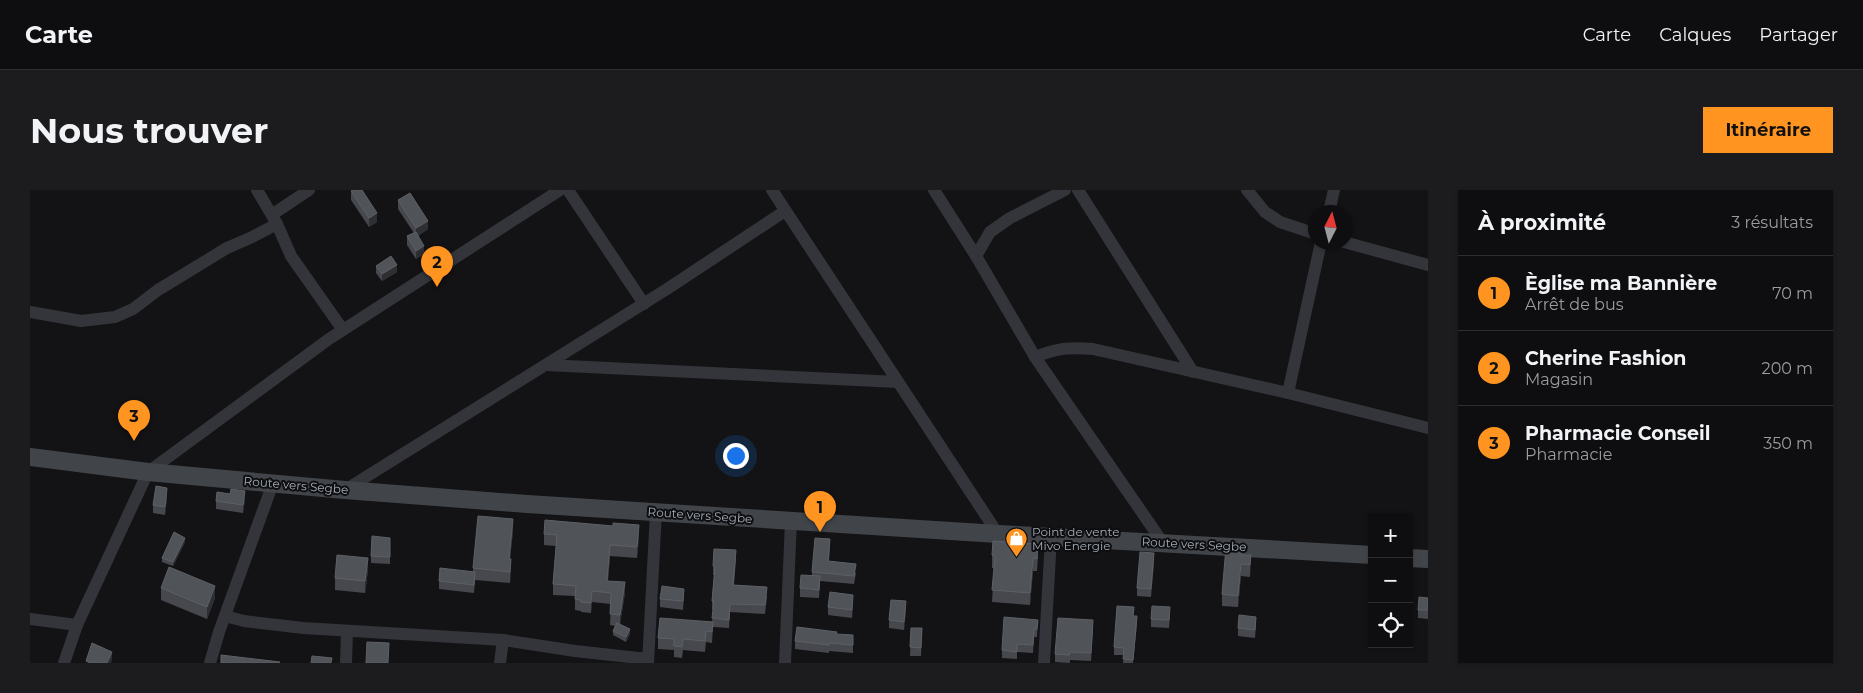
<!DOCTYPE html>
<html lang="fr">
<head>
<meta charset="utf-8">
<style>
	body { margin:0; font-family:Montserrat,sans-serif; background:#1c1c1e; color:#f1f3f6 }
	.controls { position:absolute; right:15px; bottom:15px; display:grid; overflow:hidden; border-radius:0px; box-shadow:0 1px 4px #0004 }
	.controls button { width:45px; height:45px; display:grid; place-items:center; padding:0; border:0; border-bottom:1px solid #2e2e30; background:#0e0e10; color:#f1f3f6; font:25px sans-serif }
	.compass { position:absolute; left:1278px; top:15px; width:45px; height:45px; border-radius:50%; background:#0e0e10; box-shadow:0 1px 4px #0004; rotate:6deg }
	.you { position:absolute; left:705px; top:265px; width:18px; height:18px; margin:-12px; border:4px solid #fff; border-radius:50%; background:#1a73e8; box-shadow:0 0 0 8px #1a73e833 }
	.badge { display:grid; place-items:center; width:32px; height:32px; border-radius:50%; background:#ff9420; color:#111; font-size:16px; font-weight:700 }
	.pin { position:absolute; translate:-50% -41px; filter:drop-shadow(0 1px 2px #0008) }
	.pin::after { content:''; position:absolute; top:26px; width:18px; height:15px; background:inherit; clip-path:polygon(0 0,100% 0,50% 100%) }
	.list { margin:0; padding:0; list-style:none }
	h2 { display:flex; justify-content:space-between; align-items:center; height:65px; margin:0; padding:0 20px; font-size:21px }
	h2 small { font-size:16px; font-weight:400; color:#9b9c9f }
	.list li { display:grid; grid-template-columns:32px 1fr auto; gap:15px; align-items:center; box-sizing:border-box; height:75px; padding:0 20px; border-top:1px solid #2e2e30 }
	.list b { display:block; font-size:19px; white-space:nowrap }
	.list p { margin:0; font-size:16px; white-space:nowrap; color:#9b9c9f }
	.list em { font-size:16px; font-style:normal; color:#9b9c9f }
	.icon { flex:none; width:28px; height:28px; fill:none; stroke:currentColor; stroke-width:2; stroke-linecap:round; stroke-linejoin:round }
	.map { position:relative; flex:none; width:1398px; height:473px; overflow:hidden; border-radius:0px }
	header { display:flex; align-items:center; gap:30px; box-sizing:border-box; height:70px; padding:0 25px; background:#0e0e10; border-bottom:1px solid #2e2e30 }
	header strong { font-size:24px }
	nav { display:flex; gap:28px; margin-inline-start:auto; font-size:18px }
	.intro { display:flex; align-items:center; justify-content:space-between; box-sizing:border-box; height:120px; padding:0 30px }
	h1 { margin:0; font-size:35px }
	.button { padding:12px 22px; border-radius:0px; background:#ff9420; color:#111; font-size:18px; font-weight:700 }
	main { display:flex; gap:30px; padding:0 30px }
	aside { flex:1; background:#0e0e10; border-radius:0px; box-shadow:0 1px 4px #0004 }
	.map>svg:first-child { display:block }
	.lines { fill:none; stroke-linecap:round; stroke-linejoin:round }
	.street { stroke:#33353a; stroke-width:12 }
	.secondary { stroke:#41454a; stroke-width:18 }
	.wall { fill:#46484d }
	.shaded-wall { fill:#2d2f32 }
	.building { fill:#505358; stroke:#5d6167 }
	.labels { text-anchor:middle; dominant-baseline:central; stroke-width:4; stroke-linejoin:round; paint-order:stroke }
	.street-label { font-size:12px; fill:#a3acb7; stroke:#0e0e10 }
	.poi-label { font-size:12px; fill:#a3acb7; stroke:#0e0e10; text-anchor:start }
</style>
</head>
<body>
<header>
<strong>Carte</strong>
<nav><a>Carte</a><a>Calques</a><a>Partager</a></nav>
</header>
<div class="intro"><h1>Nous trouver</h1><a class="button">Itinéraire</a></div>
<main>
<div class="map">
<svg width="1398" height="473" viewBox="0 0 1398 473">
	<rect width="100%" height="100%" fill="#131315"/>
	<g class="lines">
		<g class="street">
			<polyline points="538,0 614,114"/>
			<polyline points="742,0 968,344"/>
			<polyline points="904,0 946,66 1005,167 1133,353"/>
			<polyline points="1048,0 1163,182"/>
			<polyline points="1217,0 1235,22 1250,32 1286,44"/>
			<polyline points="1299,22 1304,0"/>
			<polyline points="243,24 279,0"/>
			<polyline points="247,34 261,66 313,140"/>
			<polyline points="1314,52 1398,75"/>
			<polyline points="946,66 960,42 980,28 1035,0"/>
			<polyline points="0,122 51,131 85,127 103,119 128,100 197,58 220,48 247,34 227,0"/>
			<path d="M 1005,167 C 1027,158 1040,157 1063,159 L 1258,203 L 1398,238"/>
			<polyline points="516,175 868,192"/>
			<polyline points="1258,203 1291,52"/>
			<polyline points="315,300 637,99 755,21"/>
			<polyline points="195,426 214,431 273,438 473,450 545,461 618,469"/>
			<polyline points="0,429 47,435"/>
			<polyline points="34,473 47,435 118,282 299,149 530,0"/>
			<polyline points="180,473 189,442 243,293"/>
			<polyline points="316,473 317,441"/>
			<polyline points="470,473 473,450"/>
			<polyline points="618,473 626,322"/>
			<polyline points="755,473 761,330"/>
			<polyline points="1014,473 1021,347"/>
		</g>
		<g class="secondary">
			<polyline points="0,267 118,282 315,300 497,314 968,344 1342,365"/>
			<polyline points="1379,368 1398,369"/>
		</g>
	</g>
	<g class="wall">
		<polygon points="321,1 347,32 339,37 321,10"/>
		<polygon points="368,10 398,39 388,46 394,64 386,69 377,55 377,46 384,43 368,19"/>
		<polygon points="346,76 367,82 352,91 346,83"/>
		<polygon points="137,307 135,325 123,323 123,315"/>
		<polygon points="215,310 213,323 186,319 186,311"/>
		<polygon points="483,341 480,369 481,380 480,393 445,390 444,403 409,399 409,391 443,382 443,378"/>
		<polygon points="514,344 609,346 607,368 580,366 578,391 595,403 590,434 600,444 596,452 583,445 583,441 585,436 580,435 581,414 562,412 561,423 551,422 551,421 545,420 545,406 523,405 523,394 526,356 514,355"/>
		<polygon points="360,348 360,374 341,373 341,366"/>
		<polygon points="155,352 143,376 132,372 132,368"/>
		<polygon points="800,357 799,371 826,383 824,394 790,391 789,408 770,407 770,398 782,386 782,382"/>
		<polygon points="962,365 1008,366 1007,381 1003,381 1000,415 962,412 964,378 962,378"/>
		<polygon points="1212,365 1221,365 1220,387 1211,386 1208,417 1192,416 1192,404"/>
		<polygon points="706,369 704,395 737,406 735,424 700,422 699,438 683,437 682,453 676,452 675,462 653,460 652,468 644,467 644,460 628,459 628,448 682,432 683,420 682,419 682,411 684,385 683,385 683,376"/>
		<polygon points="1124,372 1121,407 1107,406 1107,398"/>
		<polygon points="338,380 335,403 305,400 305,388"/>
		<polygon points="131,398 185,408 177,429 131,410"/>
		<polygon points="654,407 653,420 630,417 630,409"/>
		<polygon points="1398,408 1398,429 1388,428 1388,420"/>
		<polygon points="823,413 822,428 798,425 798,417"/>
		<polygon points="876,419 874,440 859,438 859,430"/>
		<polygon points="1140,425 1139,438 1121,437 1121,429"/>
		<polygon points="1104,426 1107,434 1103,473 1093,473 1094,465 1084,465 1084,457"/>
		<polygon points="1008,430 1007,447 1004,447 1003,463 987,462 987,469 972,468 972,460"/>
		<polygon points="1226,435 1225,448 1208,446 1208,438"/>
		<polygon points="881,438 892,438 891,466 880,466"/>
		<polygon points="1063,439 1061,471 1040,470 1040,473 1025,472 1025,464"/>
		<polygon points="807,444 823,454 823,463 799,461 799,463 765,459 765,451"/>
	</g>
	<g class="shaded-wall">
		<polygon points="347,23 347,32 339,37 339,28"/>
		<polygon points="398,31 398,39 386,47 386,38"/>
		<polygon points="394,56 394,64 386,69 386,61"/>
		<polygon points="367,75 367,82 352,91 352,84"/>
		<polygon points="137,298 137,307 135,325 135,317"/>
		<polygon points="215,301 215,310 213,323 213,315"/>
		<polygon points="483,329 483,341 479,380 479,369"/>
		<polygon points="609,335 609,346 607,368 607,357"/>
		<polygon points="155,348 155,352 143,376 143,372"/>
		<polygon points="580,355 580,366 577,401 577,391"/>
		<polygon points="1124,363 1124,372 1121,407 1121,399"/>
		<polygon points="338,368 338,380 335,403 335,391"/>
		<polygon points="1003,368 1003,381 1000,415 1000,403"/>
		<polygon points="481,369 481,380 480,393 480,382"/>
		<polygon points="1211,374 1211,386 1208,417 1208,406"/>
		<polygon points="595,392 595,403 590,436 590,425"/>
		<polygon points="185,396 185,408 177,429 177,417"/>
		<polygon points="562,401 562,412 561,423 561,413"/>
		<polygon points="823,405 823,413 822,428 822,420"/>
		<polygon points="876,411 876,419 874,440 874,432"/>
		<polygon points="1107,426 1107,434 1103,473"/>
		<polygon points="600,439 600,444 596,452 596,447"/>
		<polygon points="82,462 82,470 81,473 77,473"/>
	</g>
	<g class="building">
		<polygon points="323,0 332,0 347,23 339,28 321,1"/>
		<polygon points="380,3 398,31 386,38 368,10"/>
		<polygon points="386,42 394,56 386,61 377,46"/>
		<polygon points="361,66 367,75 352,84 346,76"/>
		<polygon points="126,296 137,298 135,317 123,315"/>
		<polygon points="201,299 215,301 213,315 186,311 187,302 200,304"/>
		<polygon points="448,326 483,329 479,369 481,369 480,382 443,378"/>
		<polygon points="515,330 583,336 583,333 609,335 607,357 580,355 577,391 595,392 590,425 580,424 581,403 562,401 561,413 551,412 551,410 545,409 546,396 523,394 527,345 514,344"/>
		<polygon points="144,342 155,348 143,372 132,368"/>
		<polygon points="342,346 360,348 360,367 341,366"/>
		<polygon points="785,348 800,349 798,371 826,374 824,386 782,382"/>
		<polygon points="963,351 1008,354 1007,369 1003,368 1000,403 962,400 965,366 962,365"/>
		<polygon points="1196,357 1212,358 1211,365 1221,365 1220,375 1211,374 1208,406 1192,404"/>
		<polygon points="684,359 706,360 703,395 737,397 735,415 700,414 699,430 682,428 684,411 682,411 685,377 683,376"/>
		<polygon points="1110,362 1124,363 1121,399 1107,398"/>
		<polygon points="307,365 338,368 335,391 305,388"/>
		<polygon points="139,377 185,396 177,417 131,398"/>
		<polygon points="410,378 445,382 444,395 409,391"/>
		<polygon points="771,385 790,386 789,400 770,398"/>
		<polygon points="632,396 654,399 653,411 630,409"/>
		<polygon points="800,402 823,405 822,420 798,417"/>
		<polygon points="1389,407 1398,408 1398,420 1388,420"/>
		<polygon points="861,410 876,411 874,432 859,430"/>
		<polygon points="1087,416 1104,417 1103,426 1107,426 1103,470 1093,469 1094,458 1084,457"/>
		<polygon points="1122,416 1140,417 1139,430 1121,429"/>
		<polygon points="1209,425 1226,427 1225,440 1208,438"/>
		<polygon points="974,427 1008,430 1007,439 1004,439 1003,455 987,454 987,462 972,460"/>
		<polygon points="630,428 683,432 682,442 676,441 675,451 653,449 652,457 644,456 644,449 628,448"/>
		<polygon points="1028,428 1063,430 1061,463 1040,462 1039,465 1025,464"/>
		<polygon points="587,433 600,439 596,447 583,441"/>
		<polygon points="767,437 807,442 806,444 823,445 823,455 799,453 799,455 765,451"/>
		<polygon points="881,438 892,438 891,458 880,457"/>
		<polygon points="337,452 359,453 358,473 336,473"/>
		<polygon points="62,453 82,462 77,473 60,473 56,471"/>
		<polygon points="191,465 250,472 249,473 191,473"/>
		<polygon points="282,466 302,468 301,473 281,473"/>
	</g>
	<defs>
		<symbol id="shop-pin" viewBox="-11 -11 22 30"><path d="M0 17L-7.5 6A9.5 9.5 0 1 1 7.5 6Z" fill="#ff9420" stroke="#0e0e10"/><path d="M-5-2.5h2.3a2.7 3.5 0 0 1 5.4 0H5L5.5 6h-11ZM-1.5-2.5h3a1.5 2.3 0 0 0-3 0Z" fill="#fff"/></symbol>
	</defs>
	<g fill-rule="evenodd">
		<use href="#shop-pin" x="974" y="336" width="25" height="34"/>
	</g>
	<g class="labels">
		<g class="street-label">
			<text transform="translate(266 295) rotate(5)">Route vers Segbe</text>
			<text transform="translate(670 325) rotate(4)">Route vers Segbe</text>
			<text transform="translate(1164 354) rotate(3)">Route vers Segbe</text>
		</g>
		<g class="poi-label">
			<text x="1002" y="341">Point de vente<tspan x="1002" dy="14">Mivo Energie</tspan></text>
		</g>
	</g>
</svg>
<div class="controls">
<button>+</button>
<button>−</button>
<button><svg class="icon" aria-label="locate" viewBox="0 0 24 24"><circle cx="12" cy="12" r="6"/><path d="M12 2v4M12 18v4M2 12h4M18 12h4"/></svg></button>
</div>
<svg class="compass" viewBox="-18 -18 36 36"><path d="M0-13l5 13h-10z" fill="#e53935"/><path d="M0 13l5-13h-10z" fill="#9b9c9f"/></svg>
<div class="you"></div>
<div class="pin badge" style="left:790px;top:342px">1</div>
<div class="pin badge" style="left:407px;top:97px">2</div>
<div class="pin badge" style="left:104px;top:251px">3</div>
</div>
<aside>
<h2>À proximité<small>3 résultats</small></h2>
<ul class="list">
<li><span class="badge">1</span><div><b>Èglise ma Bannière</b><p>Arrêt de bus</p></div><em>70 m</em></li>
<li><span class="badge">2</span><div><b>Cherine Fashion</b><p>Magasin</p></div><em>200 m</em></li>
<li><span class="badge">3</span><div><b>Pharmacie Conseil</b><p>Pharmacie</p></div><em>350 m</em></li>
</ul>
</aside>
</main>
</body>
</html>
